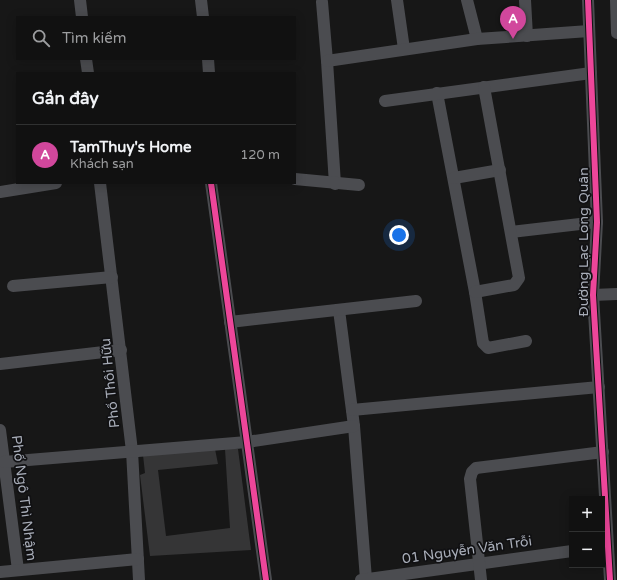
<!DOCTYPE html>
<html lang="vi">
<head>
<meta charset="utf-8">
<style>
	body { margin:0; font-family:"Varela Round",sans-serif; background:#1e1f1f; color:#f1f3f6 }
	.controls { position:absolute; right:12px; bottom:12px; display:grid; overflow:hidden; border-radius:0px; box-shadow:0 2px 10px #0003 }
	.controls button { width:36px; height:36px; display:grid; place-items:center; padding:0; border:0; border-bottom:1px solid #303131; background:#111; color:#f1f3f6; font:20px sans-serif }
	.you { position:absolute; left:399px; top:235px; width:14px; height:14px; margin:-10px; border:3px solid #fff; border-radius:50%; background:#1a73e8; box-shadow:0 0 0 6px #1a73e833 }
	.badge { display:grid; place-items:center; width:26px; height:26px; border-radius:50%; background:#2563eb; color:#fff; font-size:13px; font-weight:700 }
	.pin { position:absolute; translate:-50% -33px; filter:drop-shadow(0 1px 2px #0008) }
	.pin::after { content:''; position:absolute; top:21px; width:14px; height:12px; background:inherit; clip-path:polygon(0 0,100% 0,50% 100%) }
	.list { margin:0; padding:0; list-style:none }
	h2 { display:flex; justify-content:space-between; align-items:center; height:52px; margin:0; padding:0 16px; font-size:17px }
	h2 small { font-size:13px; font-weight:400; color:#9c9d9f }
	.list li { display:grid; grid-template-columns:26px 1fr auto; gap:12px; align-items:center; box-sizing:border-box; height:60px; padding:0 16px; border-top:1px solid #303131 }
	.list b { display:block; font-size:15px; white-space:nowrap }
	.list p { margin:0; font-size:13px; white-space:nowrap; color:#9c9d9f }
	.list em { font-size:13px; font-style:normal; color:#9c9d9f }
	.icon { flex:none; width:22px; height:22px; fill:none; stroke:currentColor; stroke-width:2; stroke-linecap:round; stroke-linejoin:round }
	.map { position:relative; flex:none; width:617px; height:580px; overflow:hidden }
	.search { position:absolute; background:#111; box-shadow:0 2px 10px #0003; left:16px; top:16px; width:280px; height:44px; display:flex; align-items:center; gap:10px; box-sizing:border-box; padding:0 14px; border-radius:0px; color:#9c9d9f; font-size:15px }
	.panel { position:absolute; background:#111; box-shadow:0 2px 10px #0003; left:16px; top:72px; width:280px; height:112px; border-radius:0px }
	.map>svg:first-child { display:block }
	.building { fill:#353536 }
	.lines { fill:none; stroke-linecap:round; stroke-linejoin:round }
	.minor { stroke:#4b4c50; stroke-width:12 }
	.cycleway-casing { stroke:#111113; stroke-width:8 }
	.cycleway { stroke:#ed469a; stroke-width:6 }
	.labels { text-anchor:middle; dominant-baseline:central; stroke-width:3.5; stroke-linejoin:round; paint-order:stroke }
	.street-label { font-size:14px; fill:#a8adb8; stroke:#111113 }
</style>
</head>
<body>
<div class="map">
<svg width="617" height="580" viewBox="0 0 617 580">
	<rect width="100%" height="100%" fill="#171717"/>
	<polygon class="building" points="214,444 218,464 158,470 166,536 230,528 225,449 238,449 251,550 150,556 140,475 145,473 143,455"/>
	<g class="lines">
		<g class="minor">
			<polyline points="80,0 82,17"/>
			<polyline points="201,0 203,17"/>
			<polyline points="397,0 404,49"/>
			<polyline points="467,0 477,39"/>
			<polyline points="525,0 527,36"/>
			<polyline points="588,0 597,222 593,295 610,580"/>
			<polyline points="616,0 617,33"/>
			<polyline points="322,2 327,61 335,184"/>
			<polyline points="86,59 88,73"/>
			<polyline points="208,59 209,73"/>
			<polyline points="327,61 477,39 589,31"/>
			<polyline points="437,93 475,292 483,343 488,348 526,341"/>
			<polyline points="385,101 591,73"/>
			<polyline points="454,178 500,170"/>
			<polyline points="295,179 359,185"/>
			<polyline points="100,183 132,451 139,580"/>
			<polyline points="211,183 266,580"/>
			<polyline points="0,192 56,183"/>
			<polyline points="511,232 597,222"/>
			<polyline points="13,286 112,277"/>
			<polyline points="475,292 514,285 519,278 484,87"/>
			<polyline points="593,295 617,294"/>
			<polyline points="339,310 354,426 366,579"/>
			<polyline points="230,322 416,301"/>
			<polyline points="0,364 121,350"/>
			<polyline points="352,410 599,387"/>
			<polyline points="0,430 18,570"/>
			<polyline points="4,462 247,442 354,426"/>
			<polyline points="0,572 138,559"/>
			<polyline points="361,580 572,551"/>
			<polyline points="481,580 470,479 472,472 476,468 603,452"/>
		</g>
		<defs>
			<g id="cycleway">
				<polyline points="588,0 597,222 593,295 610,580"/>
				<polyline points="211,183 266,580"/>
			</g>
		</defs>
		<use href="#cycleway" class="cycleway-casing"/>
		<use href="#cycleway" class="cycleway"/>
	</g>
	<g class="labels">
		<g class="street-label">
			<text transform="translate(583 242) rotate(-90)">Đường Lạc Long Quân</text>
			<text transform="translate(110 383) rotate(-96)">Phố Thôi Hữu</text>
			<text transform="translate(24 498) rotate(83)">Phố Ngô Thì Nhậm</text>
			<text transform="translate(467 550) rotate(-8)">01 Nguyễn Văn Trỗi</text>
		</g>
	</g>
</svg>
<div class="controls">
<button>+</button>
<button>−</button>
</div>
<div class="you"></div>
<div class="pin badge" style="left:513px;top:39px;background:#d1479c">A</div>
<div class="search"><svg class="icon" aria-label="search" viewBox="0 0 24 24"><circle cx="10" cy="10" r="6"/><path d="M15 15l6 6"/></svg>Tìm kiếm</div>
<section class="panel">
<h2>Gần đây<small></small></h2>
<ul class="list">
<li><span class="badge" style="background:#d1479c">A</span><div><b>TamThuy's Home</b><p>Khách sạn</p></div><em>120 m</em></li>
</ul>
</section>
</div>
</body>
</html>
